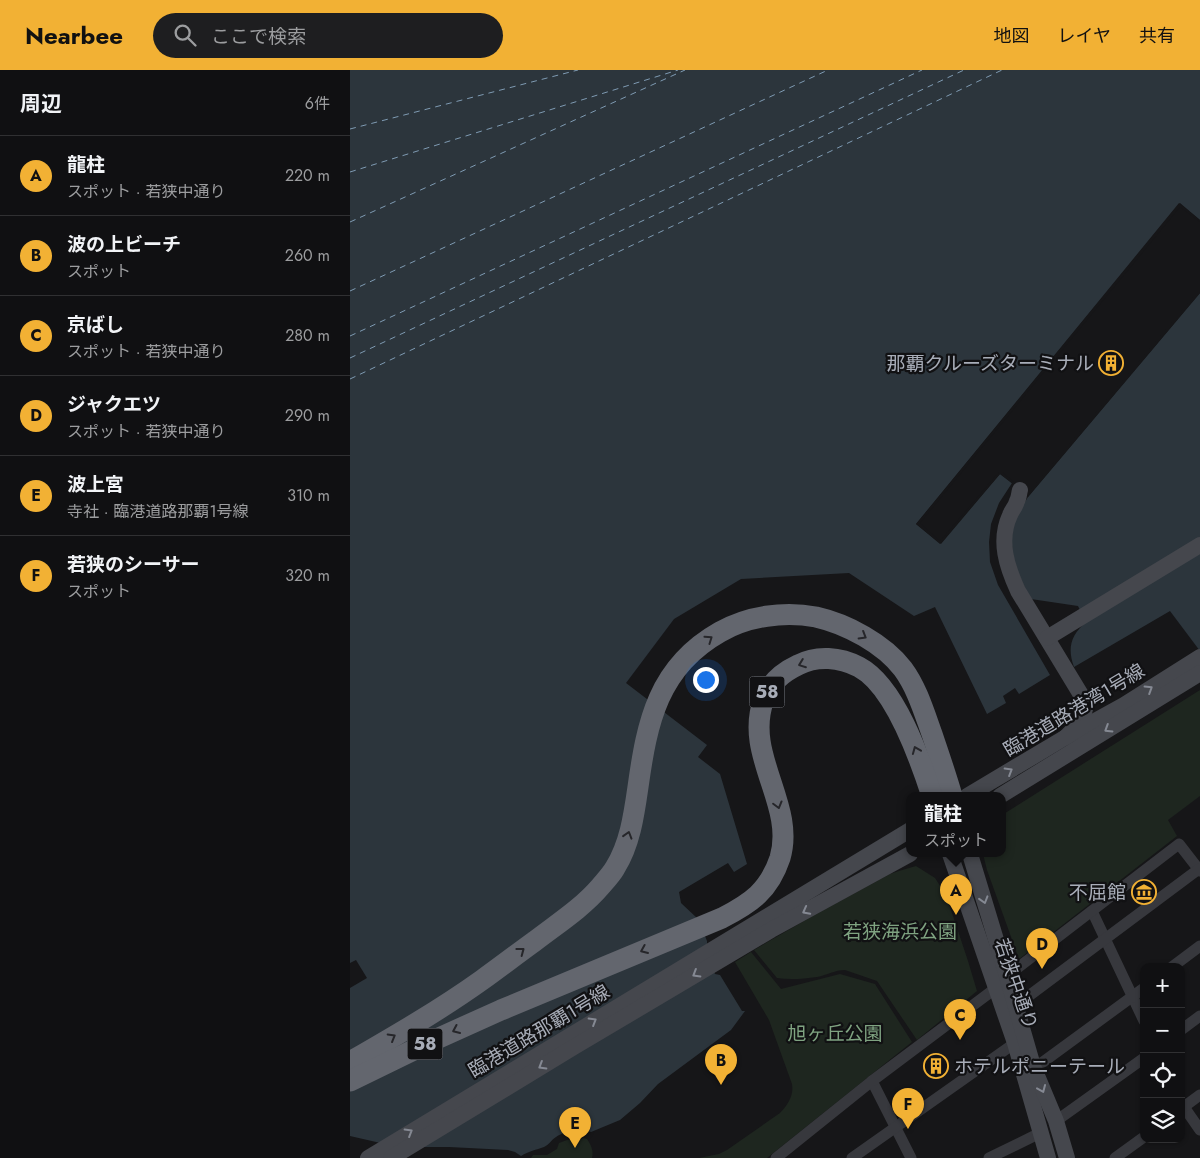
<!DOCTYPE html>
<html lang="ja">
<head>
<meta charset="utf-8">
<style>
	body { margin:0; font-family:Jost,"Noto Sans JP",sans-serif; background:#1e1e20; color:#f1f3f6 }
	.controls { position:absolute; right:15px; bottom:15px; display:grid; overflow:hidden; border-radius:10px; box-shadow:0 1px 4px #0004 }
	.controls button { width:45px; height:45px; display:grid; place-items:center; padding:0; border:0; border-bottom:1px solid #303032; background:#101012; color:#f1f3f6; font:25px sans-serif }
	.you { position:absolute; left:355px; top:609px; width:18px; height:18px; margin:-12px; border:4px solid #fff; border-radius:50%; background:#1a73e8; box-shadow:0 0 0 8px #1a73e833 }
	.badge { display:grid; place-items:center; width:32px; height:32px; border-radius:50%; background:#f2b134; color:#111; font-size:16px; font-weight:700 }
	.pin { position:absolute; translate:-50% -41px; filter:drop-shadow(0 1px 2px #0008) }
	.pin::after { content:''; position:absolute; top:26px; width:18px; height:15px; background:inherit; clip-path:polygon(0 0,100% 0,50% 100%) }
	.popup { position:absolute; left:556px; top:722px; width:100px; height:65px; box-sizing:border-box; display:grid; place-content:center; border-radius:10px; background:#101012; filter:drop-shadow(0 1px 4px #0005); font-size:16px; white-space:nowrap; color:#9c9d9f }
	.popup b { font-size:19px; color:#f1f3f6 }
	.popup::after { content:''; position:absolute; left:50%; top:100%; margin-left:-10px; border:10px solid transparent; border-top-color:#101012 }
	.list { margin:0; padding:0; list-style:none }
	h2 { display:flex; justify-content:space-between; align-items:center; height:65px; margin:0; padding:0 20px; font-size:21px }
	h2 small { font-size:16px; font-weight:400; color:#9c9d9f }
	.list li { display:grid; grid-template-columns:32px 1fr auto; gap:15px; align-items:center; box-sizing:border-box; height:80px; padding:0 20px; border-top:1px solid #303032 }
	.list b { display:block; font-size:19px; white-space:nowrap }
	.list p { margin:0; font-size:16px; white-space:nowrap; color:#9c9d9f }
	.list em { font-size:16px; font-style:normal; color:#9c9d9f }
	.icon { flex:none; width:28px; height:28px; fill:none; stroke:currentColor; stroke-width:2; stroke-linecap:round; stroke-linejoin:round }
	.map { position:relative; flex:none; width:850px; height:1088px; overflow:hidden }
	header { display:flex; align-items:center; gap:30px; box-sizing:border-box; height:70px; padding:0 25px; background:#f2b134; color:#111 }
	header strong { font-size:24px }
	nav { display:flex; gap:28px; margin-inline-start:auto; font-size:18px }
	.search { width:350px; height:45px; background:#1e1e20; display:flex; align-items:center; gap:12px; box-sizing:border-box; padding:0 18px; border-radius:28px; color:#9c9d9f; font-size:19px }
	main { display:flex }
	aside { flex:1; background:#101012 }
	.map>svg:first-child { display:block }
	.green { fill:#1e261f }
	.water { fill:#2c353c }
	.pier { fill:#161618 }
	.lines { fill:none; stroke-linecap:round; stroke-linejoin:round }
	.ferry { stroke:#7f9bb3; stroke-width:1; stroke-dasharray:6 5; stroke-linecap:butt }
	.street { stroke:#37383d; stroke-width:11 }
	.secondary { stroke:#45474d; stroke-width:16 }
	.highway { stroke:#63666e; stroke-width:21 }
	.oneway { stroke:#26262a }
	.oneway2 { stroke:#858993 }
	.labels { text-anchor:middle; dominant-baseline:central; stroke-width:4.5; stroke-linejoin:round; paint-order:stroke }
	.shield { fill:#111113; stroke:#7b7e86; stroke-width:1 }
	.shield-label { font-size:18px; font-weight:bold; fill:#a8adb8 }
	.poi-label { font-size:19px; fill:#a8adb8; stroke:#111113; text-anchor:end }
	.street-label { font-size:19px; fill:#a8adb8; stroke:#111113 }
	.park-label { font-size:19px; fill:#7fa381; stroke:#111113 }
</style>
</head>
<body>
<header>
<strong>Nearbee</strong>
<div class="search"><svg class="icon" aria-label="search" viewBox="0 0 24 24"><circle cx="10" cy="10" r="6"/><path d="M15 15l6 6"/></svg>ここで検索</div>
<nav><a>地図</a><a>レイヤ</a><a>共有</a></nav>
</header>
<main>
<aside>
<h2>周辺<small>6件</small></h2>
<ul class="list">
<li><span class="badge">A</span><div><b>龍柱</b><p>スポット · 若狭中通り</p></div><em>220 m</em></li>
<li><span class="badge">B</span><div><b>波の上ビーチ</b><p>スポット</p></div><em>260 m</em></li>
<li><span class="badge">C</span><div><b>京ばし</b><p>スポット · 若狭中通り</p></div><em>280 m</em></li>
<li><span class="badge">D</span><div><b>ジャクエツ</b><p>スポット · 若狭中通り</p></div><em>290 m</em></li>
<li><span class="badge">E</span><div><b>波上宮</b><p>寺社 · 臨港道路那覇1号線</p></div><em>310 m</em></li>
<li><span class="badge">F</span><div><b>若狭のシーサー</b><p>スポット</p></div><em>320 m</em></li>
</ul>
</aside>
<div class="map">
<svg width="850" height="1088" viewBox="0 0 850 1088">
	<rect width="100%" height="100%" fill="#161618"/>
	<g class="green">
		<polygon points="850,620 850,726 818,750 827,766 669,889 637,800 633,784 652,784 652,745"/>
		<path d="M 566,796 L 585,808 L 596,825 L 618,891 L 627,921 L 567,970 L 527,911 L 495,900 C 485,900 477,905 467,907 C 453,909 440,910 427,908 L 404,880 L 461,847 L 540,804 L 549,801 Z"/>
		<path d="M 401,882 L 431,919 L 490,904 L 525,914 L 562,972 L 417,1088 L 349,1088 L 369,1084 L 377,1080 L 430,1043 C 438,1035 444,1025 442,1014 L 419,950 L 385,892 Z"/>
		<path d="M 233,1068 L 237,1069 C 241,1075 244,1081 242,1088 L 181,1088 L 183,1085 L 197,1085 L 207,1079 L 209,1073 L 217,1070 L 228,1070 Z"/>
	</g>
	<g class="water">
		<path d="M 0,0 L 850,0 L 850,150 L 830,133 L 566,454 L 591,474 L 650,404 L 662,413 L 649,433 L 641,454 L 639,472 L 640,492 L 648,515 L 700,605 L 669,624 L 665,618 L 653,626 L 656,633 L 637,644 L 585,537 L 564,546 L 499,503 L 391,509 L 324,549 L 276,613 L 357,675 L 348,687 L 370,704 L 397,794 L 384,802 L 378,793 L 329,822 L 331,833 L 348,849 L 357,871 L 357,883 L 365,904 L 370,905 L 392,941 L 395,941 L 381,960 L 308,1014 L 290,1033 L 270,1050 L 241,1062 C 232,1059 214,1061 206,1067 C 201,1070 199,1075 194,1077 C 186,1080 179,1081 171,1086 L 165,1082 L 158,1080 L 99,1077 L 48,1077 L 0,1066 Z"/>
		<path d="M 850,223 L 850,581 L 820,541 L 724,597 C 717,578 721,565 736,552 L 728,536 L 681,529 C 669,508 658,483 663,458 C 665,447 672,437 678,427 Z"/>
	</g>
	<g class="pier">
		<polygon points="829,133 850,150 850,152 830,137 570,453 590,471 649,402 652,402 664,412 664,415 650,404 590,474 566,454"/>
		<polygon points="850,220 850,223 678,427 676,425 848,221"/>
		<polygon points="6,890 17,908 0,918 0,893"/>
	</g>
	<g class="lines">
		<g class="ferry">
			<polyline points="0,59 228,0"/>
			<polyline points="0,102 328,0"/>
			<polyline points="0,152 335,0"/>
			<polyline points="0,221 478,0"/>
			<polyline points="0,266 572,0"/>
			<polyline points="0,288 614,0"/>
			<polyline points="0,309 652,0"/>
		</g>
		<g class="street">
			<polyline points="742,841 794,951"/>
			<polyline points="822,897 850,876"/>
			<polyline points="657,906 829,774 850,801"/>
			<polyline points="664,935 672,931 849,799"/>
			<polyline points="831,960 850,946"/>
			<polyline points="677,999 693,992 794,918"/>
			<polyline points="522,1011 561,1088"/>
			<polyline points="831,1032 834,1037 850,1060"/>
			<polyline points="831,1039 850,1025"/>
			<polyline points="706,1051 794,988"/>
			<polyline points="426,1088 522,1011 646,918"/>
			<polyline points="502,1088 665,973"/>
			<polyline points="639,1088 690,1063"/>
			<polyline points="765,1088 794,1067"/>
		</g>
		<g class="secondary">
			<path d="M 670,420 C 669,423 669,428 667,431 C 666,436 662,440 660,445 C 648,471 657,497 668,521 L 736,633 C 734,650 728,655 716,667"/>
			<polyline points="697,568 850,475"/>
			<polyline points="617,726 716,667 774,635 850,587"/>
			<polyline points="650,726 850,603"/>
			<polyline points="600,784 665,973 698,1088"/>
			<polyline points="620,784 657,906 683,996 706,1051 717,1088"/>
			<polyline points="18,1088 560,760"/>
			<polyline points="41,1088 224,977 421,860 560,784"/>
		</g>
		<g class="highway">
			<path d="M 0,992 C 45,966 90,940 132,910 C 150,897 167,884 185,871 C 207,854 232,838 250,817 C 255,811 261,805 265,798 C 280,774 284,745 288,717 C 297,652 308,597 370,562 C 398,546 434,541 466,547 C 497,554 534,574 553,599 C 567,618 574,642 582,664 C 589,685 596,705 602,726"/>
			<path d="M 0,1011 L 80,972 L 151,940 L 372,848 C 401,833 419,821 430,788 C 446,734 393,685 414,629 C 420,613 433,602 448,595 C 467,585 490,587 509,597 C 545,616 570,689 582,726"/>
		</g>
	</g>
	<defs><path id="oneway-chevron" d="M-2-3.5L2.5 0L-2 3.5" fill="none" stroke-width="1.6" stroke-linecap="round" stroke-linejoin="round" transform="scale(1.25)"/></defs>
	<g class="oneway">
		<use href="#oneway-chevron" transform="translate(513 566) rotate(31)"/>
		<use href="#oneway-chevron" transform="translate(359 569) rotate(-35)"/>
		<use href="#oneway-chevron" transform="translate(452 594) rotate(159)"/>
		<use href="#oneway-chevron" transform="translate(566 680) rotate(-112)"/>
		<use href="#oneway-chevron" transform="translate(428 735) rotate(75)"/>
		<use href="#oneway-chevron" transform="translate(278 765) rotate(-73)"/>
		<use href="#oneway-chevron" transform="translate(294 880) rotate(157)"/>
		<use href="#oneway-chevron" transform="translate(171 881) rotate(-37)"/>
		<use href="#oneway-chevron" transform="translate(106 960) rotate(156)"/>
		<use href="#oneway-chevron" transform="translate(42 967) rotate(-30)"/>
	</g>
	<g class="oneway2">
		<use href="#oneway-chevron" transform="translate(799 619) rotate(-32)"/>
		<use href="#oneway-chevron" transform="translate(758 659) rotate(148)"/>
		<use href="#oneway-chevron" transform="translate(659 701) rotate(-31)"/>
		<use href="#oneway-chevron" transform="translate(634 830) rotate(73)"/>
		<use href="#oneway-chevron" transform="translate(456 841) rotate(152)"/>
		<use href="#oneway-chevron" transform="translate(346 904) rotate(149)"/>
		<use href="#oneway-chevron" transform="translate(243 951) rotate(-31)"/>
		<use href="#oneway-chevron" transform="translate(192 996) rotate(149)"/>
		<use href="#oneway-chevron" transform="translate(692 1019) rotate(67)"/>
		<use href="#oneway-chevron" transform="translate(59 1062) rotate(-31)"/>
	</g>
	<defs>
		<symbol id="building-ring" viewBox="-11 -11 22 22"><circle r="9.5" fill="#111113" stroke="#f2b134" stroke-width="1.5"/><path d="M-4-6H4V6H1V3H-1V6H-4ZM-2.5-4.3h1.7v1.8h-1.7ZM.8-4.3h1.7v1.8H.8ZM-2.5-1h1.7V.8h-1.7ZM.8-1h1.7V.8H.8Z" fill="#f2b134"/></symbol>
		<symbol id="museum-ring" viewBox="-11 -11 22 22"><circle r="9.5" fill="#111113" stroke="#f2b134" stroke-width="1.5"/><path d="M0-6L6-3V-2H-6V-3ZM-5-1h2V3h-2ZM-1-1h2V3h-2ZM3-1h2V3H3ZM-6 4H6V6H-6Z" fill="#f2b134"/></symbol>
	</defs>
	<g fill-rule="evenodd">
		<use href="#building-ring" x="747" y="279" width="28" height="28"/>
		<use href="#museum-ring" x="780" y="808" width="28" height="28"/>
		<use href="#building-ring" x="572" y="982" width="28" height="28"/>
	</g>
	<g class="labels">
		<g class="shield">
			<rect x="399.5" y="606.5" width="35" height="31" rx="4"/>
			<rect x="57.5" y="958.5" width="35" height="31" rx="4"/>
		</g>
		<g class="shield-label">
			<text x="417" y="622">58</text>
			<text x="75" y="974">58</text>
		</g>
		<g class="poi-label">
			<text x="744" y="293">那覇クルーズターミナル</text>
			<text x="776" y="822">不屈館</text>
			<text x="604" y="996" text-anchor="start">ホテルポニーテール</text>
		</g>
		<g class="street-label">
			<text transform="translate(724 640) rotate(-31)">臨港道路港湾1号線</text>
			<text transform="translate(666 914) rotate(71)">若狭中通り</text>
			<text transform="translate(189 961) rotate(-31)">臨港道路那覇1号線</text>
		</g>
		<g class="park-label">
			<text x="550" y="861">若狭海浜公園</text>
			<text x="485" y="963">旭ヶ丘公園</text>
		</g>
	</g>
</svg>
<div class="controls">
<button>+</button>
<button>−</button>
<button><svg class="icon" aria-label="locate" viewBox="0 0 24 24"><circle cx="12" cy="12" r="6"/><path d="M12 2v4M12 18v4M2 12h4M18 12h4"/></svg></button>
<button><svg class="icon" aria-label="layers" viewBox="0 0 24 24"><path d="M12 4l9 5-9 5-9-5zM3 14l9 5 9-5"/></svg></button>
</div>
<div class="you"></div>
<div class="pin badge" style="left:606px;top:845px">A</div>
<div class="popup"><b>龍柱</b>スポット</div>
<div class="pin badge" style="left:371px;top:1015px">B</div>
<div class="pin badge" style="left:610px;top:970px">C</div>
<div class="pin badge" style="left:692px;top:899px">D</div>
<div class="pin badge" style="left:225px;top:1078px">E</div>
<div class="pin badge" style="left:558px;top:1059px">F</div>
</div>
</main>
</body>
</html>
